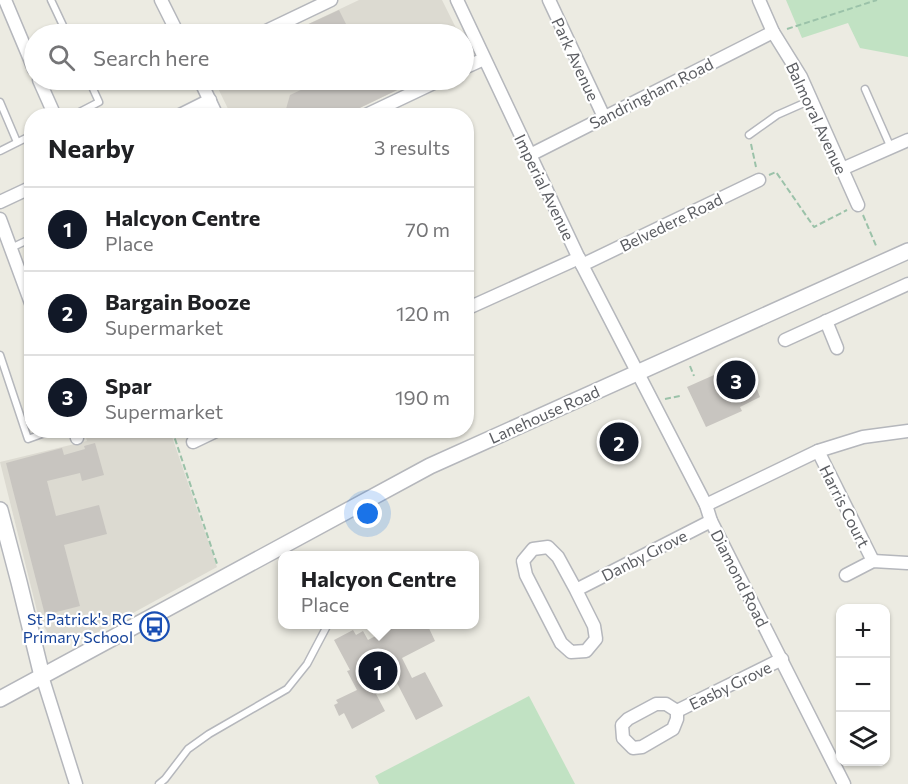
<!DOCTYPE html>
<html lang="en">
<head>
<meta charset="utf-8">
<style>
	body { margin:0; font-family:Commissioner,sans-serif; background:#f2f2f2; color:#202124 }
	.controls { position:absolute; right:18px; bottom:18px; display:grid; overflow:hidden; border-radius:12px; box-shadow:0 2px 4px #0004 }
	.controls button { width:54px; height:54px; display:grid; place-items:center; padding:0; border:0; border-bottom:2px solid #e0e0e0; background:#fff; color:#202124; font:30px sans-serif }
	.you { position:absolute; left:368px; top:514px; width:21px; height:21px; margin:-15px; border:4px solid #fff; border-radius:50%; background:#1a73e8; box-shadow:0 0 0 9px #1a73e833 }
	.badge { display:grid; place-items:center; width:39px; height:39px; border-radius:50%; background:#111827; color:#fff; font-size:20px; font-weight:700 }
	.pin { position:absolute; translate:-50% -50%; border:3px solid #fff; box-shadow:0 2px 6px #0006 }
	.popup { position:absolute; left:278px; top:551px; width:201px; height:78px; box-sizing:border-box; display:grid; place-content:center; border-radius:12px; background:#fff; filter:drop-shadow(0 2px 4px #0005); font-size:20px; white-space:nowrap; color:#757577 }
	.popup b { font-size:22px; color:#202124 }
	.popup::after { content:''; position:absolute; left:50%; top:100%; margin-left:-12px; border:12px solid transparent; border-top-color:#fff }
	.list { margin:0; padding:0; list-style:none }
	h2 { display:flex; justify-content:space-between; align-items:center; height:78px; margin:0; padding:0 24px; font-size:26px }
	h2 small { font-size:20px; font-weight:400; color:#757577 }
	.list li { display:grid; grid-template-columns:39px 1fr auto; gap:18px; align-items:center; box-sizing:border-box; height:84px; padding:0 24px; border-top:2px solid #e0e0e0 }
	.list b { display:block; font-size:22px; white-space:nowrap }
	.list p { margin:0; font-size:20px; white-space:nowrap; color:#757577 }
	.list em { font-size:20px; font-style:normal; color:#757577 }
	.icon { flex:none; width:33px; height:33px; fill:none; stroke:currentColor; stroke-width:2; stroke-linecap:round; stroke-linejoin:round }
	.map { position:relative; flex:none; width:908px; height:784px; overflow:hidden }
	.search { position:absolute; background:#fff; box-shadow:0 2px 4px #0004; left:24px; top:24px; width:450px; height:66px; display:flex; align-items:center; gap:15px; box-sizing:border-box; padding:0 21px; border-radius:33px; color:#757577; font-size:22px }
	.panel { position:absolute; background:#fff; box-shadow:0 2px 4px #0004; left:24px; top:108px; width:450px; height:330px; border-radius:24px }
	.map>svg:first-child { display:block }
	.education { fill:#dcdad1 }
	.green { fill:#c1e2c3 }
	.building { fill:#c8c5c0 }
	.lines { fill:none; stroke-linecap:round; stroke-linejoin:round }
	.service-casing { stroke:#b5b7bc; stroke-width:9 }
	.minor-casing { stroke:#b5b7bc; stroke-width:15 }
	.tertiary-casing { stroke:#b5b7bc; stroke-width:18 }
	.path { stroke:#9bc2a9; stroke-width:2; stroke-dasharray:6 3; stroke-linecap:butt }
	.service { stroke:#fff; stroke-width:6 }
	.minor { stroke:#fff; stroke-width:12 }
	.tertiary { stroke:#fff; stroke-width:15 }
	.labels { text-anchor:middle; dominant-baseline:central; stroke-width:4.5; stroke-linejoin:round; paint-order:stroke }
	.street-label { font-size:16px; fill:#5b5d62; stroke:#fff }
	.transit-label { font-size:16px; fill:#164399; stroke:#fff; text-anchor:end }
</style>
</head>
<body>
<div class="map">
<svg width="908" height="784" viewBox="0 0 908 784">
	<rect width="100%" height="100%" fill="#ecebe2"/>
	<g class="education">
		<polygon points="359,0 442,0 459,34 287,34"/>
		<polygon points="214,80 418,80 343,116 231,115"/>
		<polygon points="84,431 170,431 217,567 91,636 78,640 62,641 48,633 39,619 0,462 87,441"/>
	</g>
	<g class="green">
		<polygon points="786,0 908,0 908,57 860,48 848,23 802,38"/>
		<polygon points="529,696 575,784 379,784 375,776"/>
	</g>
	<g class="building">
		<polygon points="339,10 351,34 287,34"/>
		<polygon points="322,80 418,80 343,116 284,116 290,95"/>
		<polygon points="741,363 751,389 756,387 760,397 740,407 742,411 706,427 687,387"/>
		<polygon points="95,443 104,475 82,481 80,473 47,481 56,516 99,505 107,534 64,545 80,606 45,615 6,463 62,448 64,455 85,449 84,446"/>
		<polygon points="398,624 427,624 435,641 402,658 412,678 425,672 443,706 416,720 397,683 376,694 385,711 352,729 344,713 339,716 334,705 338,703 336,700 357,690 347,671 350,670 334,640 353,630 356,635 363,631 368,640"/>
	</g>
	<g class="lines">
		<defs>
			<g id="service">
				<polyline points="51,0 67,34"/>
				<polyline points="865,89 891,148"/>
				<polyline points="0,102 17,142"/>
				<polyline points="72,116 99,102 89,80"/>
				<polyline points="749,135 777,115 811,100"/>
				<polyline points="0,151 32,135"/>
				<polyline points="11,248 32,238"/>
				<polyline points="0,355 28,439 53,430"/>
				<polyline points="159,784 165,779 188,749 209,734 287,689 307,664 327,626"/>
			</g>
			<g id="minor">
				<polyline points="5,0 34,69"/>
				<polyline points="161,0 178,34"/>
				<polyline points="457,0 582,265 706,505 711,521 844,784"/>
				<polyline points="549,0 604,117"/>
				<polyline points="759,0 773,32 801,77 858,205"/>
				<polyline points="260,34 331,0"/>
				<polyline points="464,68 484,59"/>
				<polyline points="39,80 55,116"/>
				<polyline points="200,80 217,116"/>
				<polyline points="178,116 210,100"/>
				<polyline points="364,116 440,80"/>
				<polyline points="530,155 773,32"/>
				<polyline points="842,169 908,140"/>
				<polyline points="0,202 32,187"/>
				<polyline points="0,219 32,306"/>
				<polyline points="582,265 759,180"/>
				<polyline points="466,309 579,258"/>
				<polyline points="826,321 837,348"/>
				<polyline points="785,340 908,284"/>
				<polyline points="75,430 77,438"/>
				<polyline points="193,442 218,430"/>
				<polyline points="818,451 873,561"/>
				<polyline points="706,505 818,451 863,437 908,431"/>
				<polyline points="846,575 873,561 907,563"/>
				<polyline points="576,590 594,626 596,639 586,651 571,652 561,643 526,575 523,561 533,549 548,547 558,557 576,590 711,521"/>
				<polyline points="42,676 76,784"/>
				<polygon points="656,704 666,704 677,711 677,719 673,729 642,747 633,748 623,738 622,725 628,719"/>
				<polyline points="677,711 782,659"/>
			</g>
			<g id="tertiary">
				<polyline points="0,510 19,582 42,676"/>
				<polyline points="0,699 430,466 908,251"/>
			</g>
		</defs>
		<use href="#service" class="service-casing"/>
		<use href="#minor" class="minor-casing"/>
		<use href="#tertiary" class="tertiary-casing"/>
		<g class="path">
			<polyline points="787,29 877,0"/>
			<polyline points="751,144 756,167"/>
			<polyline points="769,175 776,172 814,227 847,210"/>
			<polyline points="863,215 877,248"/>
			<polyline points="690,366 694,376"/>
			<polyline points="665,399 680,396"/>
			<polyline points="172,430 217,564"/>
		</g>
		<use href="#service" class="service"/>
		<use href="#minor" class="minor"/>
		<use href="#tertiary" class="tertiary"/>
	</g>
	<defs>
		<symbol id="bus-ring" viewBox="-11 -11 22 22"><circle r="9.5" fill="#fff" stroke="#1a4fb4" stroke-width="1.5"/><path d="M-5-6H5V4H4V6H2V4H-2V6H-4V4H-5ZM-3.5-4V0h7V-4ZM-3.5 1.2v1.5H-2V1.2ZM2 1.2v1.5H3.5V1.2Z" fill="#1a4fb4"/></symbol>
	</defs>
	<g fill-rule="evenodd">
		<use href="#bus-ring" x="138" y="610" width="33" height="33"/>
	</g>
	<g class="labels">
		<g class="street-label">
			<text transform="translate(576 59) rotate(65)">Park Avenue</text>
			<text transform="translate(651 93) rotate(-27)">Sandringham Road</text>
			<text transform="translate(817 118) rotate(65)">Balmoral Avenue</text>
			<text transform="translate(545 187) rotate(64)">Imperial Avenue</text>
			<text transform="translate(671 222) rotate(-26)">Belvedere Road</text>
			<text transform="translate(544 414) rotate(-24)">Lanehouse Road</text>
			<text transform="translate(845 506) rotate(63)">Harris Court</text>
			<text transform="translate(644 555) rotate(-27)">Danby Grove</text>
			<text transform="translate(740 578) rotate(63)">Diamond Road</text>
			<text transform="translate(730 685) rotate(-26)">Easby Grove</text>
		</g>
		<g class="transit-label">
			<text x="133" y="618">St Patrick's RC<tspan x="133" dy="18">Primary School</tspan></text>
		</g>
	</g>
</svg>
<div class="controls">
<button>+</button>
<button>−</button>
<button><svg class="icon" aria-label="layers" viewBox="0 0 24 24"><path d="M12 4l9 5-9 5-9-5zM3 14l9 5 9-5"/></svg></button>
</div>
<div class="you"></div>
<div class="pin badge" style="left:378px;top:671px">1</div>
<div class="popup"><b>Halcyon Centre</b>Place</div>
<div class="pin badge" style="left:619px;top:442px">2</div>
<div class="pin badge" style="left:736px;top:380px">3</div>
<div class="search"><svg class="icon" aria-label="search" viewBox="0 0 24 24"><circle cx="10" cy="10" r="6"/><path d="M15 15l6 6"/></svg>Search here</div>
<section class="panel">
<h2>Nearby<small>3 results</small></h2>
<ul class="list">
<li><span class="badge">1</span><div><b>Halcyon Centre</b><p>Place</p></div><em>70 m</em></li>
<li><span class="badge">2</span><div><b>Bargain Booze</b><p>Supermarket</p></div><em>120 m</em></li>
<li><span class="badge">3</span><div><b>Spar</b><p>Supermarket</p></div><em>190 m</em></li>
</ul>
</section>
</div>
</body>
</html>
